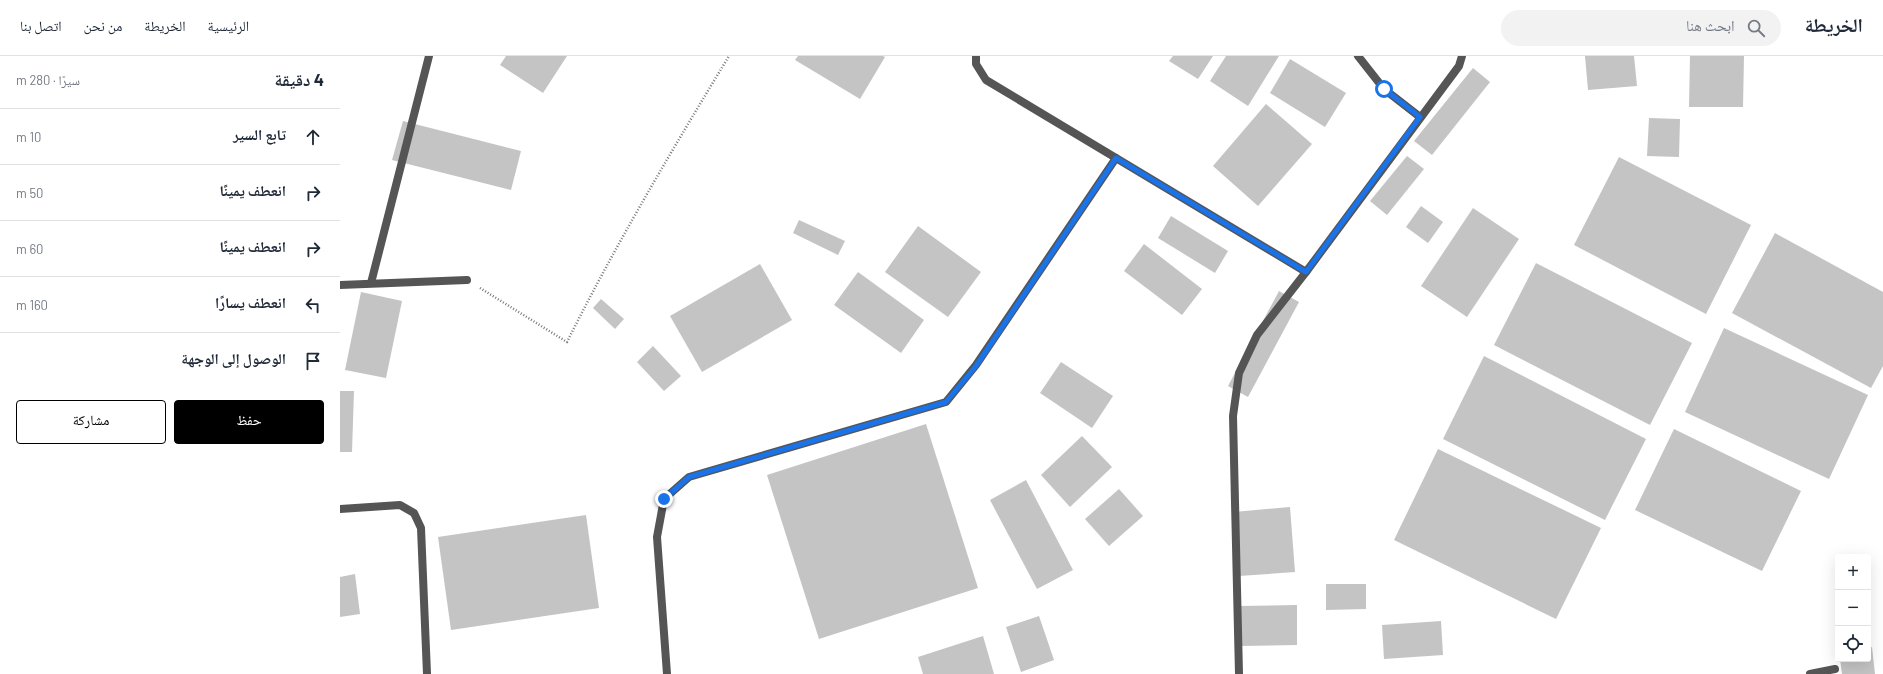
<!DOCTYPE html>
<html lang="ar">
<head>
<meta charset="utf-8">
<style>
	body { margin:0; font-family:Barlow,"Noto Naskh Arabic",sans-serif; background:#f2f2f3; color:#1f2937; direction:rtl }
	.controls { position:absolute; right:12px; bottom:12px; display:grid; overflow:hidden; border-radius:4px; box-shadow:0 4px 16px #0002 }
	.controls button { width:36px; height:36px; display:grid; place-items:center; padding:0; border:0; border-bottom:1px solid #e0e1e3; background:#fff; color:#1f2937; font:20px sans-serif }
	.stop { position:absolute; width:12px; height:12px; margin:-9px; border:3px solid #1a73e8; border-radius:50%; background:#fff }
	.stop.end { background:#1a73e8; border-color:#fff; box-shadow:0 1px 4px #0008 }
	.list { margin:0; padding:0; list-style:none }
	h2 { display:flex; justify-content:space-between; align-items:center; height:52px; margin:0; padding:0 16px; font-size:17px }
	h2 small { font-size:13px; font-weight:400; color:#747a83 }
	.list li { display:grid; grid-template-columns:26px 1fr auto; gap:12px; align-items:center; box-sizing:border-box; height:56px; padding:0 16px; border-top:1px solid #e0e1e3 }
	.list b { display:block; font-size:15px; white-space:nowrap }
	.list em { font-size:13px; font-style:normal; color:#747a83 }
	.actions { display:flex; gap:8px; padding:12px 16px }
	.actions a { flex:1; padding:9px 0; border:1px solid #000; border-radius:4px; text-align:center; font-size:14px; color:#000 }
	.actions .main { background:#000; color:#fff }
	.icon { flex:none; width:22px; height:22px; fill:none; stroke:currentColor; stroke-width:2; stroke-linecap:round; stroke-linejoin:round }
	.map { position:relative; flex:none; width:1543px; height:618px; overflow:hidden; direction:ltr }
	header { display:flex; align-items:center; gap:24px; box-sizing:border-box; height:56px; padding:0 20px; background:#fff; border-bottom:1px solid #e0e1e3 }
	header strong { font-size:19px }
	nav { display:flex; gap:22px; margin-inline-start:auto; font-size:14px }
	.search { width:280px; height:36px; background:#f2f2f3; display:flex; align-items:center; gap:10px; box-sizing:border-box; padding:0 14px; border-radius:22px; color:#747a83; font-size:15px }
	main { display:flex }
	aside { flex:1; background:#fff }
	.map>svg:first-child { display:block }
	.building { fill:#c4c4c4 }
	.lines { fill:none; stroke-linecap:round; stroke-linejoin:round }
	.path { stroke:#777; stroke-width:2.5; stroke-dasharray:1 2; stroke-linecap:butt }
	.minor { stroke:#555; stroke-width:8 }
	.route { stroke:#1a73e8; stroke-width:5 }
</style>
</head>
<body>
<header>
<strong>الخريطة</strong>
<div class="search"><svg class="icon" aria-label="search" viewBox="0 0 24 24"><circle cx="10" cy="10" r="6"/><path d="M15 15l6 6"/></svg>ابحث هنا</div>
<nav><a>الرئيسية</a><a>الخريطة</a><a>من نحن</a><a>اتصل بنا</a></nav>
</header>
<main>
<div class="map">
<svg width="1543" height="618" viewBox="0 0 1543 618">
	<rect width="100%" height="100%" fill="#fff"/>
	<g class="building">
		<polygon points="166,0 227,0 203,37 160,9"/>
		<polygon points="458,0 543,0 545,1 520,43 455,4"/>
		<polygon points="833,0 873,0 858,23 829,5"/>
		<polygon points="886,0 939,0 908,50 870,25"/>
		<polygon points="1245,0 1294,0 1297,30 1248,34"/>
		<polygon points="1350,0 1404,0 1403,51 1349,51"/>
		<polygon points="950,3 1006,37 985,71 930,37"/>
		<polygon points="1133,12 1150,26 1092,99 1074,85"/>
		<polygon points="926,48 972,88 918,150 873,110"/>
		<polygon points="1309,62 1340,63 1339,101 1307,100"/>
		<polygon points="63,65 181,95 171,134 52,104"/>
		<polygon points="1067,100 1084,113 1047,159 1030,145"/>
		<polygon points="1279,101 1411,169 1366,258 1234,189"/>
		<polygon points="1081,150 1103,166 1088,187 1066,171"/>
		<polygon points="1133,152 1179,183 1127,261 1081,230"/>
		<polygon points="831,160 888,195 875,217 818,182"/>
		<polygon points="459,164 505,185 498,199 453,177"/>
		<polygon points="578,170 641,216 608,261 545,216"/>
		<polygon points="1435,177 1543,236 1543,310 1531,332 1392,257"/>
		<polygon points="804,188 862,233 842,259 784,215"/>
		<polygon points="1196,207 1352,287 1310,369 1154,289"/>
		<polygon points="420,208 452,264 362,316 330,260"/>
		<polygon points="518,216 584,264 561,297 494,249"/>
		<polygon points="939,235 959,246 908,341 888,330"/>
		<polygon points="21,236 62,245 46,322 5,314"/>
		<polygon points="261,243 284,263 275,273 253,252"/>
		<polygon points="1384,272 1528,339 1489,423 1345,356"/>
		<polygon points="313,290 341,320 324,335 297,306"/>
		<polygon points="1144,300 1306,383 1265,464 1103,383"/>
		<polygon points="721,306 773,340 752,372 700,337"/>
		<polygon points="0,335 14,335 12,396 0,396"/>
		<polygon points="586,368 638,532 479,583 427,419"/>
		<polygon points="1334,373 1461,435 1422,515 1295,454"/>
		<polygon points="742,380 772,411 730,451 701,419"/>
		<polygon points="1098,393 1261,472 1216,563 1054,484"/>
		<polygon points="686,424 733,514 697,533 650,444"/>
		<polygon points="779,433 803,460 769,490 745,463"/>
		<polygon points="950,451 955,516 899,520 894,456"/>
		<polygon points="246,459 259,552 111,574 98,481"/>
		<polygon points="15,518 20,558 0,561 0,521"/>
		<polygon points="986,528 1026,528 1026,553 986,554"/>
		<polygon points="957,549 957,589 900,590 899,550"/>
		<polygon points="699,560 714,604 681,616 666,571"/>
		<polygon points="1101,565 1103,599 1044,603 1042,569"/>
		<polygon points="643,580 654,618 583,618 578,601"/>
		<polygon points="1532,591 1535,618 1502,618 1500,603 1528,603 1528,592"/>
	</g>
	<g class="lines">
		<path class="path" d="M 140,232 L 227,286 C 276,188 332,94 389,0"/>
		<g class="minor">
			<polyline points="636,0 636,8 646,24 966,216"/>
			<polyline points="1018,0 1044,33 1080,61"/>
			<polyline points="31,227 89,0"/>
			<polyline points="0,229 127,224"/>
			<polyline points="0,453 60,449 74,457 81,472 87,618"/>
			<polyline points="327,618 317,481 324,443 349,421 606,346 636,309 776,102"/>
			<polyline points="899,618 893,360 899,317 917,279 966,216 1119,10 1122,0"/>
			<polyline points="1470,618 1495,613"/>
		</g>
	</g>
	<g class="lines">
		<polyline class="route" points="324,443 349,421 606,346 636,310 776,102 966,216 1080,61 1044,33"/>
	</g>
</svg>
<div class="controls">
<button>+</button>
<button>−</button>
<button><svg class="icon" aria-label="locate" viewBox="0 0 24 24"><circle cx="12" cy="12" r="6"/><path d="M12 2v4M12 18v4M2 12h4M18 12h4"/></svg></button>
</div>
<div class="stop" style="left:1044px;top:33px"></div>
<div class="stop end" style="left:324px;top:443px"></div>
</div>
<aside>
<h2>4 دقيقة<small>سيرًا · 280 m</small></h2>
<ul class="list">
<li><svg class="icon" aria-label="ahead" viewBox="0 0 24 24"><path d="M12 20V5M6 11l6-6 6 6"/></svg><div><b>تابع السير</b></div><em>10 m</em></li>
<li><svg class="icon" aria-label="right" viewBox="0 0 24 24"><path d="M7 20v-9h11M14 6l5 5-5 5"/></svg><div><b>انعطف يمينًا</b></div><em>50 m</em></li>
<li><svg class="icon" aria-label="right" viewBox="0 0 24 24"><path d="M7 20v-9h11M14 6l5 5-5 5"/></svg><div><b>انعطف يمينًا</b></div><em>60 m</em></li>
<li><svg class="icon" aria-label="left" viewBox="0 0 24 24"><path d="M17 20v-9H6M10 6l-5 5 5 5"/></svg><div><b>انعطف يسارًا</b></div><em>160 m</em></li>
<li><svg class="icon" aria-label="arrive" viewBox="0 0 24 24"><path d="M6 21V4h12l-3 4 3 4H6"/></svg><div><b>الوصول إلى الوجهة</b></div></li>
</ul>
<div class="actions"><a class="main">حفظ</a><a>مشاركة</a></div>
</aside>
</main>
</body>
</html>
